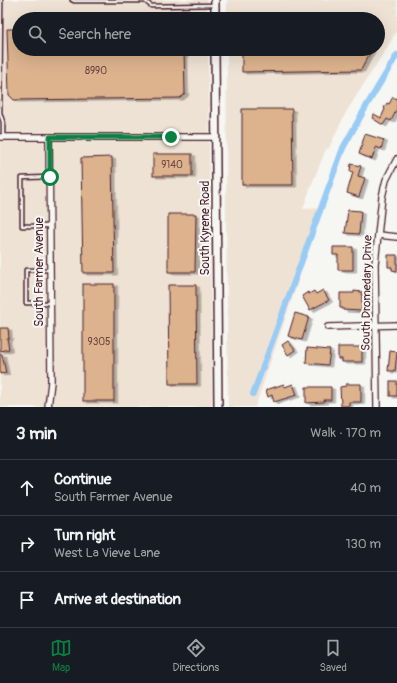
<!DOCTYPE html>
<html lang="en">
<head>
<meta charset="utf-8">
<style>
	body { margin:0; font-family:Pangolin,sans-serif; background:#242831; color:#f1f3f6 }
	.stop { position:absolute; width:12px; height:12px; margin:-9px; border:3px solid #0b8043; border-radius:50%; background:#fff }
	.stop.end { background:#0b8043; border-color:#fff; box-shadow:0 1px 4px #0008 }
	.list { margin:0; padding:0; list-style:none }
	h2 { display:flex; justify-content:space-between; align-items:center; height:52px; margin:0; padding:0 16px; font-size:17px }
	h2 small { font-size:13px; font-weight:400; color:#9ea1a6 }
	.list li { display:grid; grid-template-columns:26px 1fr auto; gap:12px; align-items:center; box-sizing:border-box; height:56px; padding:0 16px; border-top:1px solid #363941 }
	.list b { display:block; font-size:15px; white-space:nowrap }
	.list p { margin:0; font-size:13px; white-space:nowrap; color:#9ea1a6 }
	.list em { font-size:13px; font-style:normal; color:#9ea1a6 }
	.icon { flex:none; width:22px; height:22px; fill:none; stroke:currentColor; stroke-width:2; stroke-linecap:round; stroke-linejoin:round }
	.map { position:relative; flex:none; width:397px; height:407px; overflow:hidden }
	.search { position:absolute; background:#171b24; box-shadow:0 4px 16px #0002; left:12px; right:12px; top:12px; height:44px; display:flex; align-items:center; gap:10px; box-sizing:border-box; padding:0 14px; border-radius:22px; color:#9ea1a6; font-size:15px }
	.sheet { height:220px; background:#171b24 }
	nav { display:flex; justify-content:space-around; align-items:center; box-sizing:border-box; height:56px; border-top:1px solid #363941; background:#171b24; font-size:11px; color:#9ea1a6 }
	nav a { display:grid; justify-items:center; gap:2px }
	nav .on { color:#0b8043 }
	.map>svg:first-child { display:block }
	.built { fill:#eee2d4 }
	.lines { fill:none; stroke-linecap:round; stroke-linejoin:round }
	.canal { stroke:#98cbf5; stroke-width:6 }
	.building { fill:#dcb38d; stroke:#4a1f2b; filter:url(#shadow) }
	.service-casing { stroke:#4a1f2b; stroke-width:5.5 }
	.minor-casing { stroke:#4a1f2b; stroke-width:8 }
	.secondary-casing { stroke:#4a1f2b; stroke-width:10 }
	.service { stroke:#f6f6f2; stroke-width:2.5 }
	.minor { stroke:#f6f6f2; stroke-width:5.5 }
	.secondary { stroke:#f6f6f2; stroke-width:7 }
	.route { stroke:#0b8043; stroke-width:5 }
	.labels { text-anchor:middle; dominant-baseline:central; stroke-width:4; stroke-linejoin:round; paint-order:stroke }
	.number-label { font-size:10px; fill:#6e4444 }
	.street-label { font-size:12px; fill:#4a1f2b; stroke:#f6f6f2 }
</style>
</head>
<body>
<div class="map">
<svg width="397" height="407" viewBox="0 0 397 407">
	<defs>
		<filter id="shadow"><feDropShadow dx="3.5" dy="2" stdDeviation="0" flood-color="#0004"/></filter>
	</defs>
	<rect width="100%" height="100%" fill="#f6f6f2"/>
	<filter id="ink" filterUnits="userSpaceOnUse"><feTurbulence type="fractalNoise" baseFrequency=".025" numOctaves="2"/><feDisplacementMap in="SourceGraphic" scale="8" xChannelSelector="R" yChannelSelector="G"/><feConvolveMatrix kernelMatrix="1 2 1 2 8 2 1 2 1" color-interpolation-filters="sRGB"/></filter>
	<g filter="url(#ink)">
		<g class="built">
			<polygon points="0,0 207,0 207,19 19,19 19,49 208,49 212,407 0,407"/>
			<polygon points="227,0 397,0 397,31 345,114 329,148 326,149 311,186 303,209 323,208 255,407 228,407 226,208 227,49 378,49 378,19 227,19"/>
		</g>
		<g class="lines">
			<polyline class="canal" points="253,394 343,148 367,105 397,55"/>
		</g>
		<g class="building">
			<polygon points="371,14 371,19 334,19 334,15"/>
			<polygon points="7,29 19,29 19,49 184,49 185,94 180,98 14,100 9,95"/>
			<polygon points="242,49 372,49 361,70 242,72"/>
			<polygon points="393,97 397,99 397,109 391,121 387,119 383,125 372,118 374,114 381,118 385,109 384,108 387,103 389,104"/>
			<polygon points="242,109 292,109 293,185 242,185"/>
			<polygon points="365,134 384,140 381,149 376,147 372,159 359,154"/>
			<rect x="153" y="154" width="39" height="22"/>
			<polygon points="112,157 114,273 83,273 81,158"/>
			<polygon points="351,164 361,166 358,176 365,178 359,197 347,193 353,172 350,171"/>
			<polygon points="348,210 361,211 359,234 345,233"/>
			<polygon points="168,214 196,214 195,272 168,272"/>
			<polygon points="333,247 353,247 353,270 338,270 338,255 333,255"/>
			<polygon points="388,255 397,255 397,271 392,270 392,267 388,267"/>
			<rect x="83" y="284" width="31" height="117"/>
			<polygon points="168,285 196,285 197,384 169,384"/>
			<polygon points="323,290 329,300 310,310 302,296 308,292 309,294 314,291 316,294"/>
			<polygon points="354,291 362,292 362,311 343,310 343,308 340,308 340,293 354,293"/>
			<polygon points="295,313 309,317 302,340 288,336"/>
			<polygon points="0,328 8,328 9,338 7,338 9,349 0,351"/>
			<polygon points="288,341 295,350 288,355 282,345"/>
			<polygon points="338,347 362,347 362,362 342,362 342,359 338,359"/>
			<polygon points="307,348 330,350 328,365 306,363"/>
			<polygon points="390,351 397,352 395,371 388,371"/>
			<polygon points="0,354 2,354 6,373 0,374"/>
			<rect x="390" y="381" width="7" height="15"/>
			<polygon points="284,384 285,387 293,384 297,395 274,402 272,395 268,397 266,390"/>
			<polygon points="346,384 361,384 361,402 349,402 349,406 341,406 340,387 346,386"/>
			<polygon points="306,387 331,387 331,400 324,400 324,402 306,403"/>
		</g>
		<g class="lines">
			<defs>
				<g id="service">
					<polyline points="1,0 0,113 3,122 3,137"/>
					<polyline points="72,0 74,1 145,1 151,6 215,5"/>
					<polyline points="49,226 22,226 22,178 49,177"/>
					<polyline points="50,270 26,270 26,303 51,303"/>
				</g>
				<g id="minor">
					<polyline points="0,137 216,137"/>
					<polyline points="378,235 397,237"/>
					<polyline points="328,327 397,325"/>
					<polyline points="48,407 51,382 49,137"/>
					<polyline points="377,407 375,264 378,235 382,197 386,180 397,159"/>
				</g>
				<g id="secondary">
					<polyline points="215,0 215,19"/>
					<polyline points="215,49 218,407"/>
				</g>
			</defs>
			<use href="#service" class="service-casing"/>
			<use href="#minor" class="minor-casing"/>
			<use href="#secondary" class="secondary-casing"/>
			<use href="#service" class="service"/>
			<use href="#minor" class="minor"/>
			<use href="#secondary" class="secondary"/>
		</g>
	</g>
	<g class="lines" filter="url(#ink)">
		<polyline class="route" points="50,177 50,137 171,137"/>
	</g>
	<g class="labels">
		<g class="number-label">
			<text x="96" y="71">8990</text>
			<text x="172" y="165">9140</text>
			<text x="99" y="342">9305</text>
		</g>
		<g class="street-label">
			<text transform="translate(205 228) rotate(-90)">South Kyrene Road</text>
			<text transform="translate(39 272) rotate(-90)">South Farmer Avenue</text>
			<text transform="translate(367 293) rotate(-89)">South Dromedary Drive</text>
		</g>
	</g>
</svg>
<div class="stop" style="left:50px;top:177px"></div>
<div class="stop end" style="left:171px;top:137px"></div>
<div class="search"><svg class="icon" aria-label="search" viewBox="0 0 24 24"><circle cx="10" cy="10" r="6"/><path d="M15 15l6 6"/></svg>Search here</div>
</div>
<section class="sheet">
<h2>3 min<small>Walk · 170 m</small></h2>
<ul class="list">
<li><svg class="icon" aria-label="ahead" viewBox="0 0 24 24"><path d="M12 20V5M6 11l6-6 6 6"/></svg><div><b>Continue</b><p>South Farmer Avenue</p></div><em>40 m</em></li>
<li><svg class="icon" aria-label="right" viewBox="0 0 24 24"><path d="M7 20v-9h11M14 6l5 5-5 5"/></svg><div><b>Turn right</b><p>West La Vieve Lane</p></div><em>130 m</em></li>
<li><svg class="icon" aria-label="arrive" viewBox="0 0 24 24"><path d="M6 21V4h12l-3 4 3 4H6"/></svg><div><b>Arrive at destination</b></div></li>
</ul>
</section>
<nav>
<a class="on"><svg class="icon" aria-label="map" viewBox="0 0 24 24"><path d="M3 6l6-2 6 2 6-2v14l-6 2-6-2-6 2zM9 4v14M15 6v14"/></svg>Map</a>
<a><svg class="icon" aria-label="directions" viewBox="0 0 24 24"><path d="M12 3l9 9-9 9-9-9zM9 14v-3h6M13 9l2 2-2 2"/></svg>Directions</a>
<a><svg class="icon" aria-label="saved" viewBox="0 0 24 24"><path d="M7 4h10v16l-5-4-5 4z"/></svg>Saved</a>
</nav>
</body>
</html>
